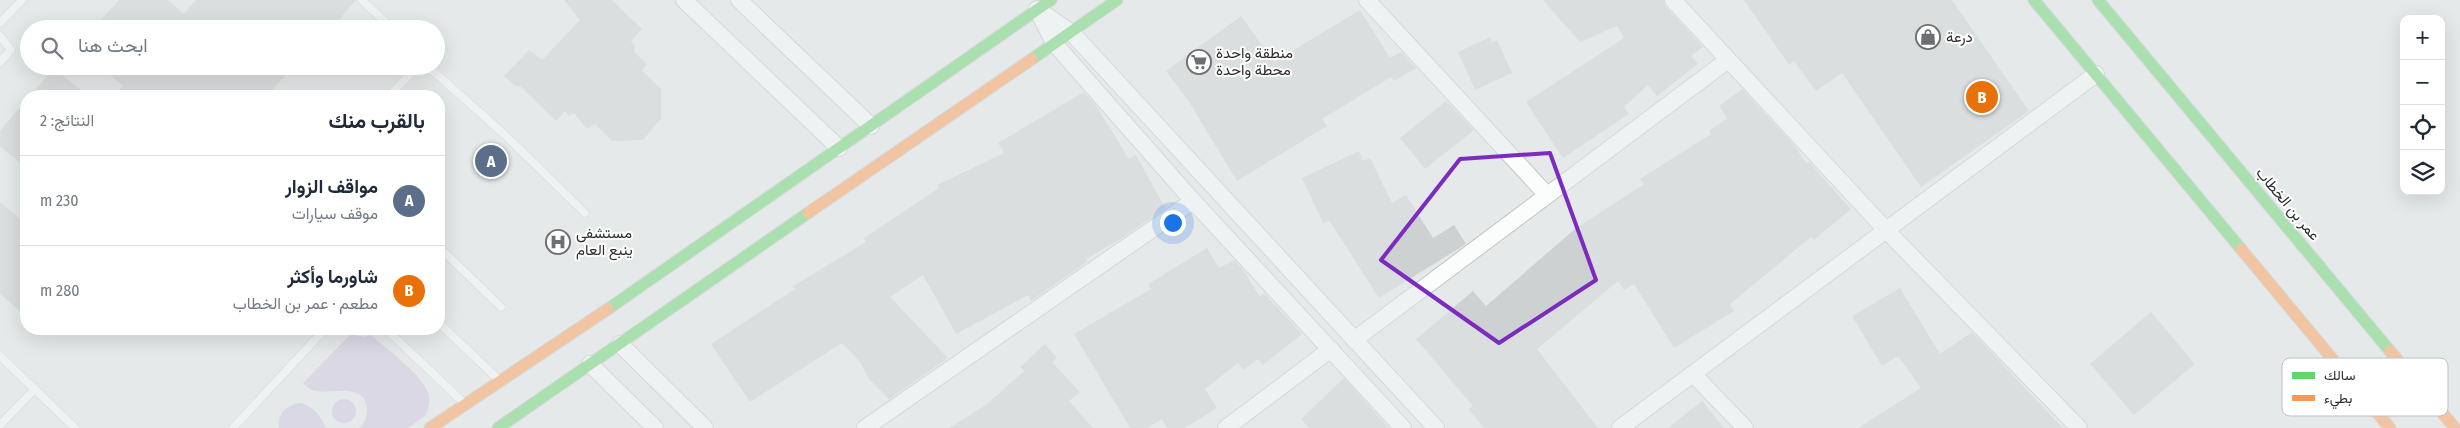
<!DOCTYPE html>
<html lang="ar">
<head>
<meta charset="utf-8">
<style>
	body { margin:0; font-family:"Fira Sans Condensed",Vazirmatn,sans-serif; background:#f2f2f3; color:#1f2937; direction:rtl }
	.controls { position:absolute; right:15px; top:15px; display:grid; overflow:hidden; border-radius:10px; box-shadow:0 5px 20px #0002 }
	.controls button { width:45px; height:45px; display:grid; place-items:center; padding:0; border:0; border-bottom:1px solid #e0e1e3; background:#fff; color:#1f2937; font:25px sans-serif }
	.you { position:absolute; left:1172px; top:222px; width:18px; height:18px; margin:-12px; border:4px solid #fff; border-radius:50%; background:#1a73e8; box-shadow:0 0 0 8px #1a73e833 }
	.badge { display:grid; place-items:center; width:32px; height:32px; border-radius:50%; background:#db2777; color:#fff; font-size:16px; font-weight:700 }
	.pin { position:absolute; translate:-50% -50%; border:2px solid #fff; box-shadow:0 1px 5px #0006 }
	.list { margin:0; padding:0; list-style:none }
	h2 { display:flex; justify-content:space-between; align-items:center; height:65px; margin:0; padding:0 20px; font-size:21px }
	h2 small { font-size:16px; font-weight:400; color:#747a83 }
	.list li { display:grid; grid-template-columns:32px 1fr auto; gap:15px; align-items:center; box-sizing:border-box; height:90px; padding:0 20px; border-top:1px solid #e0e1e3 }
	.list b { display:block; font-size:19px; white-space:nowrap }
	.list p { margin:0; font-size:16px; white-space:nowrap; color:#747a83 }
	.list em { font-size:16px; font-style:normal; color:#747a83 }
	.icon { flex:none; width:28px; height:28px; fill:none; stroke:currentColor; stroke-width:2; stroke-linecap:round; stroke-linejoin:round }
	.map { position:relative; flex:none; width:2460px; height:428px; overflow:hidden; direction:ltr }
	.search { position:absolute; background:#fff; box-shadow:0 5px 20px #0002; left:20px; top:20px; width:425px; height:55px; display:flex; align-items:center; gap:12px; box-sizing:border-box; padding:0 18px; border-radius:28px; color:#747a83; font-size:19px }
	.panel { position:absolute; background:#fff; box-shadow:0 5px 20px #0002; left:20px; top:90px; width:425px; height:245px; border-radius:20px; direction:rtl }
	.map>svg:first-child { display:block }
	.green { fill:#cec4e3 }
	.building { fill:#ced1d2 }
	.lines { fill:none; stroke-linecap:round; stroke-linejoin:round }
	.lane-casing { stroke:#c3c4c4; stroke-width:9 }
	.street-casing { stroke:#c3c4c4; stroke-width:18 }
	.fast-casing { stroke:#c3c4c4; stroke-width:13 }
	.slow-casing { stroke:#c3c4c4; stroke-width:13 }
	.lane { stroke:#fbfcfc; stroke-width:8 }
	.street { stroke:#fbfcfc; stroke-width:16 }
	.fast { stroke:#63d668; stroke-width:11 }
	.slow { stroke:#ff974d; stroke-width:11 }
	.marked { fill:none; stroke:#7b2cbf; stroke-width:4; stroke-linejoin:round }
	.labels { text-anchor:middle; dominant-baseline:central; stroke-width:4; stroke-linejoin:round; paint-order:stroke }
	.poi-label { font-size:15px; fill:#2e2e2e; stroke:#fff; text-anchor:start }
	.street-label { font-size:15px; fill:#2e2e2e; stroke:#fff }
	.key { fill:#fff; stroke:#c0c0c0; stroke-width:1 }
	.key-label { font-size:14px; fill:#2e2e2e }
</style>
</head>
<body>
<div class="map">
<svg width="2460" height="428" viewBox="0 0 2460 428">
	<rect width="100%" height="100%" fill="#e5e9ea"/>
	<g class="green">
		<path d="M 351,334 L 364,337 L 371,335 C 385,348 423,375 428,393 C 431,400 428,408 426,415 L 408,428 L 359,428 C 365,424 366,418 367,411 C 367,380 330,396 313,390 C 309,389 306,386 303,383 Z"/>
		<circle cx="344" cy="411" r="12"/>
		<path d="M 301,403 C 315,407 320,416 326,428 L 279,428 C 276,414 288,404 301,403 Z"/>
	</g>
	<g class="building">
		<polygon points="119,0 168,0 184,14 196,0 356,0 331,29 240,29 230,20 222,29 93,29"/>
		<polygon points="564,0 612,0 642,29 631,41 635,47 634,52 647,64 642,70 661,89 661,119 643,140 612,141 595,124 587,129 574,113 569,116 565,111 556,121 520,86 517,87 504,76 529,50 542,60 580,20"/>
		<polygon points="1543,0 1663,0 1666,7 1703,47 1691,56 1698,64 1657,96 1648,85 1624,107 1629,114 1563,158 1526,102 1624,38 1617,26 1580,42"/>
		<polygon points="1744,0 1952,0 2029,111 1921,187 1842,73 1816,91 1794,61 1789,65"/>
		<polygon points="1360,10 1390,58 1401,52 1416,68 1394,81 1391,77 1322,119 1327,126 1237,181 1189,102 1166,71 1241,16 1274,62"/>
		<polygon points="1490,37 1492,42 1497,40 1512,73 1475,90 1458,52"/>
		<polygon points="100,66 294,66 267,96 114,96 123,86"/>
		<polygon points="54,68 88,96 30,96"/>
		<polygon points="1742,89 1793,144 1807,164 1809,162 1851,209 1814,240 1811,237 1730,304 1734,311 1674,348 1634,284 1624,290 1618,281 1537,349 1598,428 1484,428 1469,409 1473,406 1416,339 1473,291 1486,306 1575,229 1644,184 1640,179 1711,134 1709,131 1727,118 1719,106"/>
		<polygon points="1084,92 1097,107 1129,159 1136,155 1165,208 1119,240 1086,259 1088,261 1031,301 1028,295 956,334 923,275 890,297 948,358 889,399 868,378 860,362 842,343 750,402 711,344 795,289 793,286 866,242 864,238 939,188 937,185 1004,153 998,143"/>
		<polygon points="26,100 26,168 0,146 0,131"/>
		<polygon points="1446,101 1474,130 1425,169 1400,138"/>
		<polygon points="1359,151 1363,161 1370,158 1392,203 1406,195 1433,238 1454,225 1466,244 1379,298 1329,220 1323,223 1302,178"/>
		<polygon points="0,202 26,224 26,316 0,294"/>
		<polygon points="1207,248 1219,268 1234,260 1244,271 1260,297 1264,293 1302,334 1263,365 1258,359 1243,370 1238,363 1205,389 1217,408 1185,428 1167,428 1162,419 1147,428 1130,428 1074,334 1151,289 1148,284"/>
		<polygon points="1900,288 1940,354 1972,332 2063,428 1858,428 1921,388 1898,356 1882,366 1852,316"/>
		<polygon points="2151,312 2195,364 2134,415 2090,364"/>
		<polygon points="1045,344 1057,358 1052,362 1080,392 1069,401 1093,428 949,428 986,405 1024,371 1020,367"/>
		<polygon points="1344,378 1389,428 1309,428 1301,419"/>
		<polygon points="1702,401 1724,428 1668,428"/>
	</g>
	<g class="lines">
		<defs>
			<g id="lane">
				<polyline points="362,0 393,29"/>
				<polyline points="0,23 22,0"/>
				<polyline points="0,36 11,50 0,62"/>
				<polyline points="389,96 415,69 432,70 505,135 585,213"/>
				<polyline points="439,247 501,307"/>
				<polyline points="439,323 499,380"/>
				<polyline points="386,329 464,403"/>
				<polyline points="0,356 75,428"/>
				<polyline points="0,425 34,390"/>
				<polyline points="233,428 325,329"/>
			</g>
			<g id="street">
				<polyline points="684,0 839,148"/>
				<polyline points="739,0 871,126"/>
				<polyline points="1367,0 1547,195"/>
				<polyline points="1673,0 1886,230 2079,428"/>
				<polyline points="1037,9 1072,33 1436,428"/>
				<polyline points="1038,11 1054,43 1193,201 1403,428"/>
				<polyline points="1354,340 1728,60"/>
				<polyline points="620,344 705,428"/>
				<polyline points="590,364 655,428"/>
				<polyline points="1693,374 1745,428"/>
				<polyline points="865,428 1193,201"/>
				<polyline points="1226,428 1331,349"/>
				<polyline points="1620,428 2096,74"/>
			</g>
			<g id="fast">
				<polyline points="2034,0 2241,249"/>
				<polyline points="2098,0 2390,351"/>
				<polyline points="1032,59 1117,0"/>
				<polyline points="608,309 1051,0"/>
				<polyline points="498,428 808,213"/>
			</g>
			<g id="slow">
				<polyline points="808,213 1032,59"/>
				<polyline points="2241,249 2390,428"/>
				<polyline points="2390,351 2455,428"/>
				<polyline points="430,428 608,309"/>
			</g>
		</defs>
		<use href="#lane" class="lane-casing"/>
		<use href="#street" class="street-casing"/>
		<use href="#fast" class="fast-casing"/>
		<use href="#slow" class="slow-casing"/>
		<use href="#lane" class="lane"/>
		<use href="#street" class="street"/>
		<use href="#fast" class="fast"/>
		<use href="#slow" class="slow"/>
	</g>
	<path d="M0 0H2460V428H0ZM 1550,153 L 1596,280 L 1499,343 L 1381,260 L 1460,159 Z" fill="#e5e9ea" fill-opacity=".55" fill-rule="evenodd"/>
	<path class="marked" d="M 1550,153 L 1596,280 L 1499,343 L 1381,260 L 1460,159 Z"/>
	<defs>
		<symbol id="shop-ring" viewBox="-11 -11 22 22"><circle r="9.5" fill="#fff" stroke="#6e6f70" stroke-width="1.5"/><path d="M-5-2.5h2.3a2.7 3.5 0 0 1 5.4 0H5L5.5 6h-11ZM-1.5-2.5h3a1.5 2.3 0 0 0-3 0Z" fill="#6e6f70"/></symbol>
		<symbol id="supermarket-ring" viewBox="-11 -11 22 22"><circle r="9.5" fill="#fff" stroke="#6e6f70" stroke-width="1.5"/><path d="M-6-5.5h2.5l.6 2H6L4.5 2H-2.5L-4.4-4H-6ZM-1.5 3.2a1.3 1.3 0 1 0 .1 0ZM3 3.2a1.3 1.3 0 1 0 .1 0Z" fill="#6e6f70"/></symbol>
		<symbol id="hospital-ring" viewBox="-11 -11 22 22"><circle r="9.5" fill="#fff" stroke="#6e6f70" stroke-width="1.5"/><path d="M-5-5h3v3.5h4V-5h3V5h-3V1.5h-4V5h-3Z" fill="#6e6f70"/></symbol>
	</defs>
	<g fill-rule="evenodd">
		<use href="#shop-ring" x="1914" y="23" width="28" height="28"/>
		<use href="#supermarket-ring" x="1185" y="48" width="28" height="28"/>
		<use href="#hospital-ring" x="544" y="228" width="28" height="28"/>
	</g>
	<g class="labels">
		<g class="poi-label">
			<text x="1946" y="37">درعة</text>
			<text x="1216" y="53">منطقة واحدة<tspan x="1216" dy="17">محطة واحدة</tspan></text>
			<text x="576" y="233">مستشفى<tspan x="576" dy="17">ينبع العام</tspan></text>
		</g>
		<g class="street-label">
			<text transform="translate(2288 204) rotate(50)">عمر بن الخطاب</text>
		</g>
	</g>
	<rect x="2282" y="358" width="166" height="58" rx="8" class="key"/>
	<rect x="2292" y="372" width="23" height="7" fill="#63d668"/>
	<rect x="2292" y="395" width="23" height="6" fill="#ff974d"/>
	<g class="key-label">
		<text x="2324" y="380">سالك</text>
		<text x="2324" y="403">بطيء</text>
	</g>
</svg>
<div class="controls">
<button>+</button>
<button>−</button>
<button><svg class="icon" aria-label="locate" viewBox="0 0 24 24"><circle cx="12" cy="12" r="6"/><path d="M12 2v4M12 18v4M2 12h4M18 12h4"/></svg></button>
<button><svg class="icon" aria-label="layers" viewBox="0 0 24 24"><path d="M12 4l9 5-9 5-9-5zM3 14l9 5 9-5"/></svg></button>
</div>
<div class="you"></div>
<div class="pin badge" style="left:491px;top:161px;background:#5c6f8a">A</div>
<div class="pin badge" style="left:1982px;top:97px;background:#e8710a">B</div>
<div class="search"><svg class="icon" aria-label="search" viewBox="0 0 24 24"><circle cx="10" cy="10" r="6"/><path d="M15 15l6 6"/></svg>ابحث هنا</div>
<section class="panel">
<h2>بالقرب منك<small>النتائج: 2</small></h2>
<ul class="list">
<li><span class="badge" style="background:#5c6f8a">A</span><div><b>مواقف الزوار</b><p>موقف سيارات</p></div><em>230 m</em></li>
<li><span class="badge" style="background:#e8710a">B</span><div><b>شاورما وأكثر</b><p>مطعم · عمر بن الخطاب</p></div><em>280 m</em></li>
</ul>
</section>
</div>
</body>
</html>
